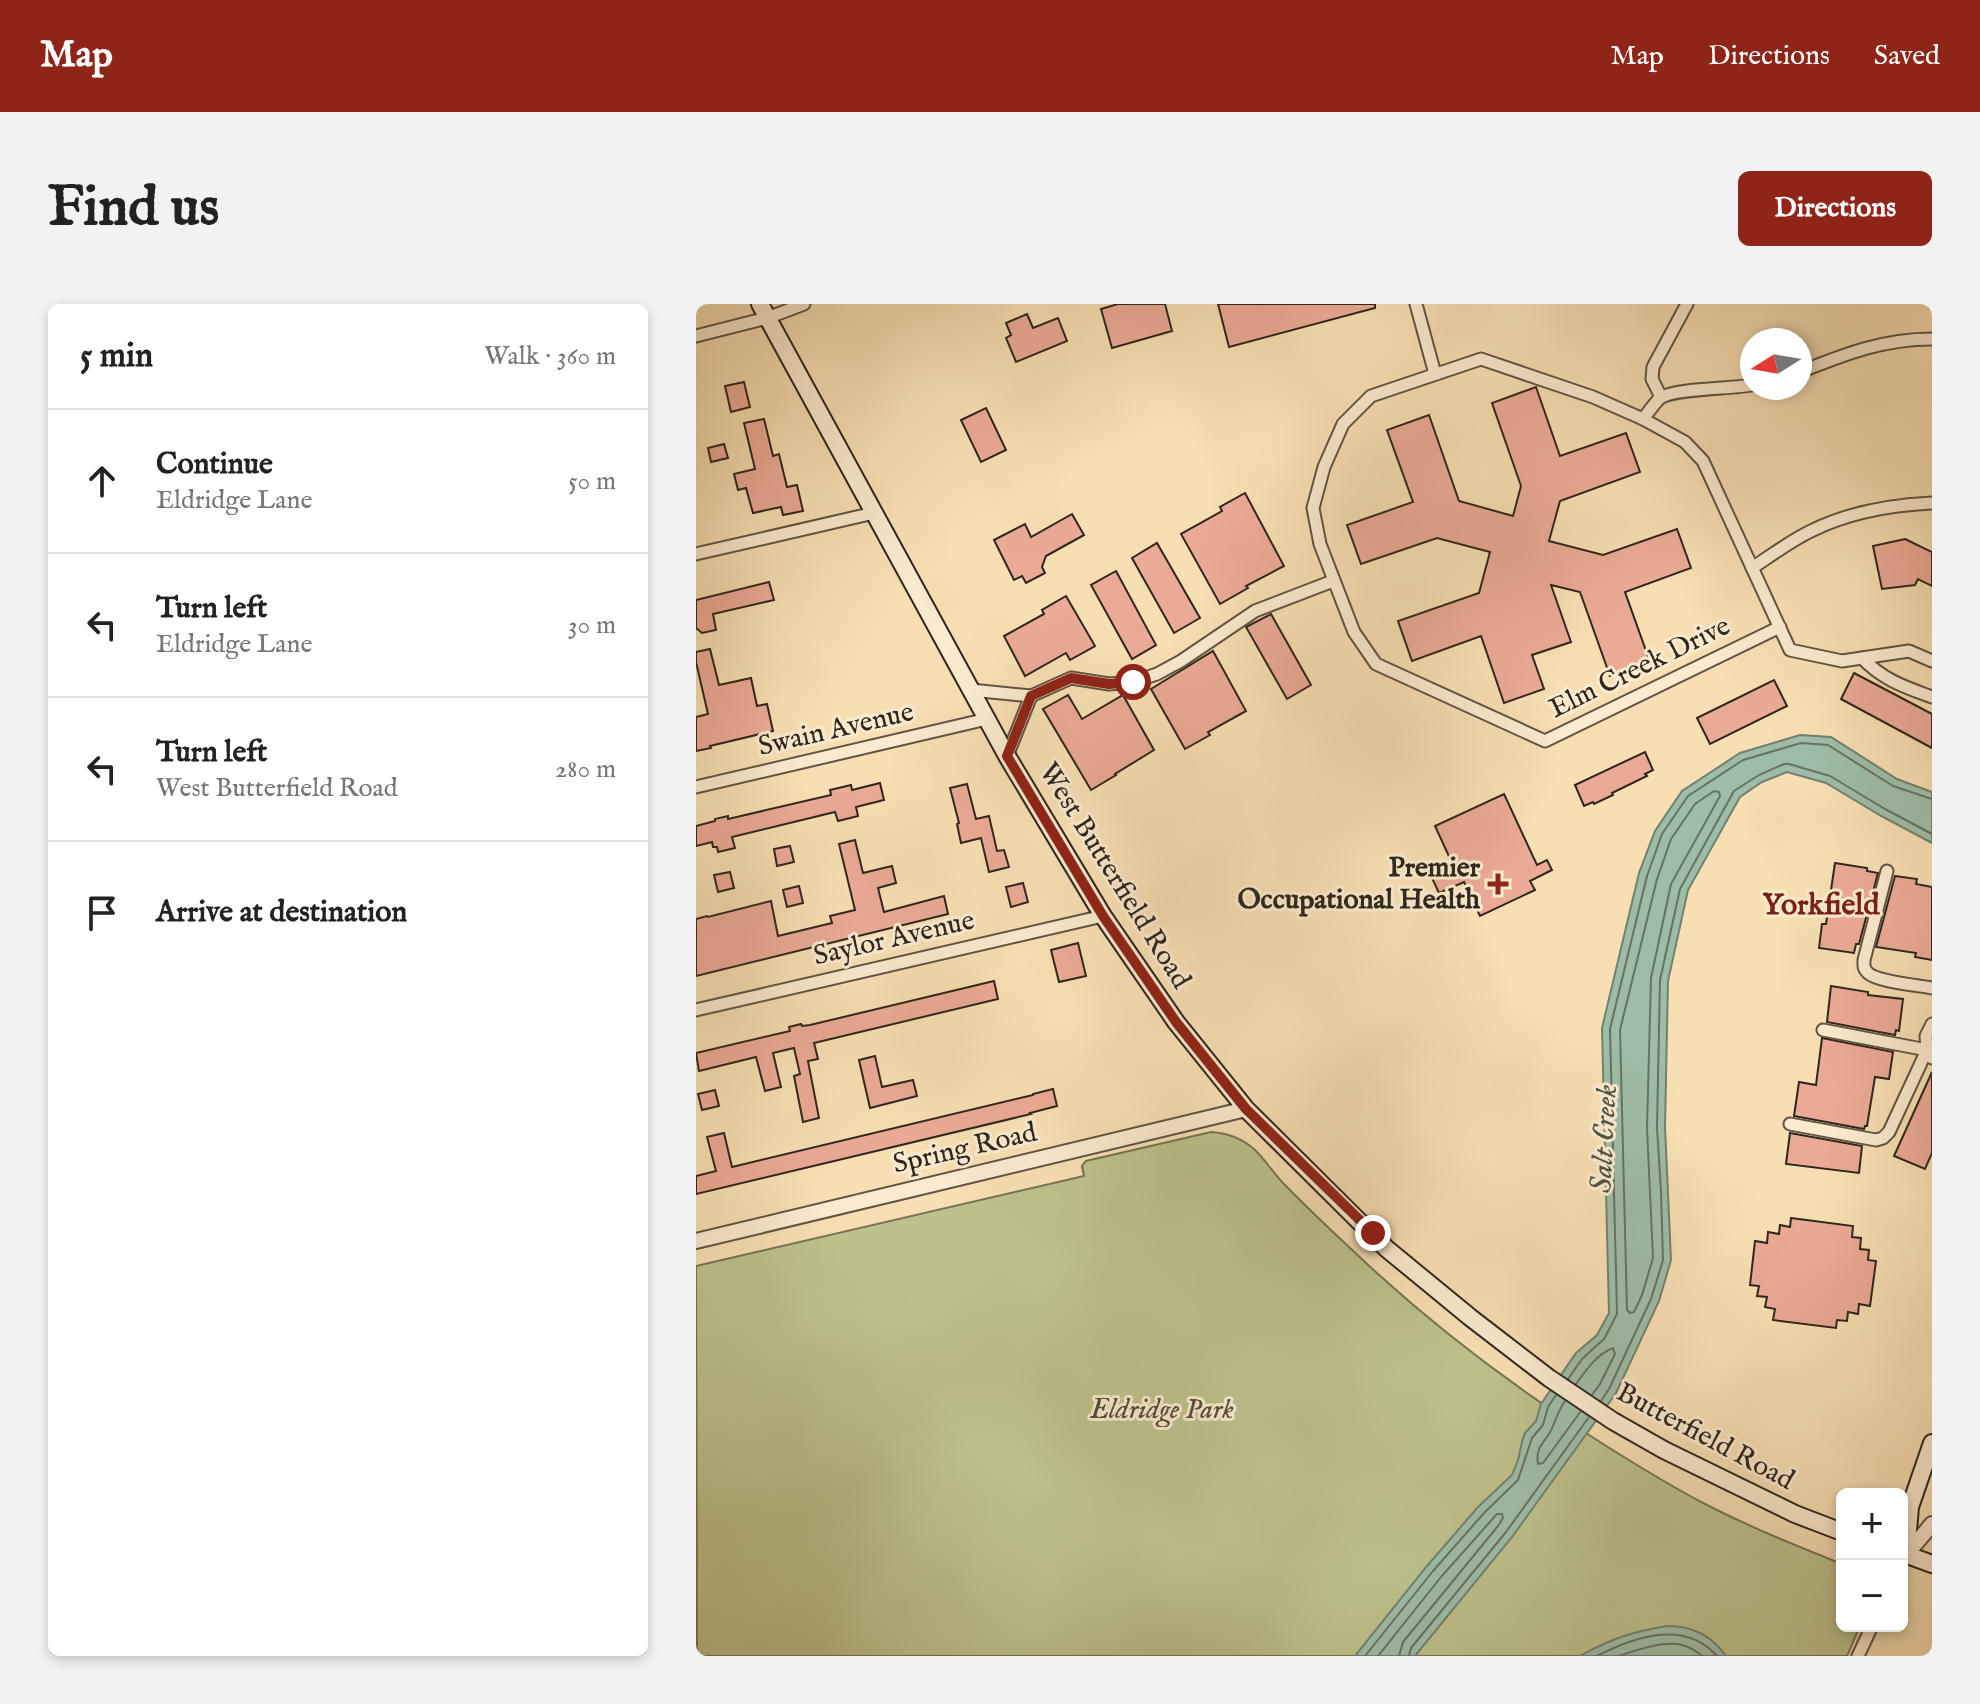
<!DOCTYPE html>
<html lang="en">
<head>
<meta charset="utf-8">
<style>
	body { margin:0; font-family:"IM FELL English",serif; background:#f2f2f2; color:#222 }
	.controls { position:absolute; right:24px; bottom:24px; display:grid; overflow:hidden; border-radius:12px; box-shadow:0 4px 12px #0003 }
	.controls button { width:72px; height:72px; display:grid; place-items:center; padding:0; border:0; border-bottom:2px solid #e0e0e0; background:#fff; color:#222; font:40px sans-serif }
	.compass { position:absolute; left:1044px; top:24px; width:72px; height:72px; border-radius:50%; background:#fff; box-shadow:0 4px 12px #0003; rotate:259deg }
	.stop { position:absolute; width:24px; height:24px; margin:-18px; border:6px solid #8f2418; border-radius:50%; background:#fff }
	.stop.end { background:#8f2418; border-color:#fff; box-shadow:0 2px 8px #0008 }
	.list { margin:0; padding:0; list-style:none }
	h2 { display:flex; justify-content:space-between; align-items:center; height:104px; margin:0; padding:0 32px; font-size:34px }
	h2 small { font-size:26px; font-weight:400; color:#767676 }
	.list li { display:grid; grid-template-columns:52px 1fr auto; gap:24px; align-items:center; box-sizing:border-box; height:144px; padding:0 32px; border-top:2px solid #e0e0e0 }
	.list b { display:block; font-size:30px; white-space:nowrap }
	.list p { margin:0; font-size:26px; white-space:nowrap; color:#767676 }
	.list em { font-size:26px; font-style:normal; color:#767676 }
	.icon { flex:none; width:44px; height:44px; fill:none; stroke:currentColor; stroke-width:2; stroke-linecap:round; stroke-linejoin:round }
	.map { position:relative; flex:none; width:1236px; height:1352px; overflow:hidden; border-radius:12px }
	header { display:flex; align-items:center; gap:48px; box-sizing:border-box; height:112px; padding:0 40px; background:#8f2418; color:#fff }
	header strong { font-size:38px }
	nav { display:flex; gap:44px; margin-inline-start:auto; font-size:28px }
	.intro { display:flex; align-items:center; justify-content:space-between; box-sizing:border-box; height:192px; padding:0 48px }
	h1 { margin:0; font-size:56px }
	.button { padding:20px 36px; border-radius:12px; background:#8f2418; color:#fff; font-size:28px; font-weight:700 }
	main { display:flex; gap:48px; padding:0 48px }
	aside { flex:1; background:#fff; border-radius:12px; box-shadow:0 4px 12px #0003 }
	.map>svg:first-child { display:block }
	.green { fill:#bdc18c; stroke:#767454; stroke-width:2 }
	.water { fill:#9ebda7; stroke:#718170; stroke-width:2 }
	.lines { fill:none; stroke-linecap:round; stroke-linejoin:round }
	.shore { stroke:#667262; stroke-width:2 }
	.building { fill:#ebaa96; stroke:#2e261d; stroke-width:2 }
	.minor-casing { stroke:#605442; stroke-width:15 }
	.tertiary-casing { stroke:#605442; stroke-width:18 }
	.secondary-casing { stroke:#2e261d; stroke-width:20 }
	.minor { stroke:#faeace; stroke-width:11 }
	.tertiary { stroke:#faeace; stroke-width:14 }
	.secondary { stroke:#faeace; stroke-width:16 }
	.route { stroke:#8f2418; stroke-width:10 }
	.poi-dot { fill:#8f2418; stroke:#faeace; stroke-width:3 }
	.labels { text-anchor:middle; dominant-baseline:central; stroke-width:6; stroke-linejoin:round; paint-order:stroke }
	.street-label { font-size:28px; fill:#2e261d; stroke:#faeace }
	.poi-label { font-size:28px; font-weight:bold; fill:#2e261d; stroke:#faeace; text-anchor:end }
	.park-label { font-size:28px; font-style:italic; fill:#524d39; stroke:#faeace }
	.neighbourhood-label { font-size:30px; font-weight:bold; fill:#7a1f14; stroke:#faeace }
	.water-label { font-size:30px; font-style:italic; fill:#505346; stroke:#faeace }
</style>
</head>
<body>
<header>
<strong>Map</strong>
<nav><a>Map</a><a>Directions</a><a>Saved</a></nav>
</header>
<div class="intro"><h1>Find us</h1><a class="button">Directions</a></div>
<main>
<aside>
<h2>5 min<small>Walk · 360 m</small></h2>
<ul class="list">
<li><svg class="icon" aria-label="ahead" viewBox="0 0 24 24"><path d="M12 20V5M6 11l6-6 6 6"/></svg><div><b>Continue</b><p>Eldridge Lane</p></div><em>50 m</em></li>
<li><svg class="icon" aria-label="left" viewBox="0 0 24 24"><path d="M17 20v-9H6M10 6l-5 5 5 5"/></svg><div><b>Turn left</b><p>Eldridge Lane</p></div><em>30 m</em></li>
<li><svg class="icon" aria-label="left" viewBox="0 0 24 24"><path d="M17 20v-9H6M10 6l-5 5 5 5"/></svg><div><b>Turn left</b><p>West Butterfield Road</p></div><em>280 m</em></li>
<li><svg class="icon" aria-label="arrive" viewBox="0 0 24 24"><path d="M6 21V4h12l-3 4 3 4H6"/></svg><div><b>Arrive at destination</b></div></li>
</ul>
</aside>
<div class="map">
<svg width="1236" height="1352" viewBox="0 0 1236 1352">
	<rect width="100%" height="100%" fill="#f7dfb3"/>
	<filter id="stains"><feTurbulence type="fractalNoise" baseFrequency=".0025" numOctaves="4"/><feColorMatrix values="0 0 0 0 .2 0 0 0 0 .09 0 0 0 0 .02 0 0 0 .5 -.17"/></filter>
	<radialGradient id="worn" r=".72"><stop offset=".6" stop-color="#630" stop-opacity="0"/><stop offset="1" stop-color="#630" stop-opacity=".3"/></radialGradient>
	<path class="green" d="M 515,828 C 532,829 546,834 559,846 C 570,857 579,871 590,882 C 620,913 651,941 682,970 C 748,1030 819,1083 893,1131 C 932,1156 972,1181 1013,1202 C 1056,1224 1101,1242 1146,1260 L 1146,1322 L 1164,1322 L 1151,1352 L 1,1352 L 0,962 L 388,872 L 386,862 L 390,857 Z"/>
	<g class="water">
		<polygon points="1104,431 1135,433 1201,475 1236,488 1236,539 1185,512 1130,479 1091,468 1066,478 1044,493 992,586 972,677 969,823 975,956 963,997 920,1089 816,1233 719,1352 659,1352 731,1262 782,1203 816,1171 822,1156 826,1138 829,1129 840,1117 845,1100 880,1049 901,1031 913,1009 906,724 943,569 959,527 986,487 1044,449"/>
		<path d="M 972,1322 C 996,1322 1016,1332 1030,1352 L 884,1352 C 914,1335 938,1327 972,1322 Z"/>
	</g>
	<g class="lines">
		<g class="shore">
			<polygon points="1018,487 1023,488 1024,492 975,580 955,674 951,824 957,954 946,991 938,1008 934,1009 931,1006 924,726 961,575 975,535 999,500"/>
			<polyline points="872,1075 886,1055 908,1035 921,1010 914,725 951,572 966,530 992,492 1047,456 1105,439 1132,441 1197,482 1236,495"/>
			<path d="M 880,1080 C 890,1066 901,1050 917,1044 L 919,1050 L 904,1080 L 896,1091"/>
			<path d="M 869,1097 C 863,1105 861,1113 857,1122 C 851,1138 839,1140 842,1160 L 847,1159 L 885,1107"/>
			<polyline points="905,1097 913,1085 955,995 967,956 965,887 961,824 964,676 984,585 1038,487 1063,471 1088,460 1093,460 1134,472 1189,505 1236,530"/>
			<polyline points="669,1352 737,1267 788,1209 822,1176 836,1134 847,1121 852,1103 860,1091"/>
			<polyline points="682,1352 745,1273 801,1210 806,1210 807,1214 802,1222 707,1338 703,1352"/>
			<polyline points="713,1352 715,1344 810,1228 893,1113"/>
			<path d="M 901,1352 C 938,1333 988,1315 1021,1352"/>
			<path d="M 923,1352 C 940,1346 972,1335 989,1342 C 996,1344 1002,1349 1007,1352"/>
		</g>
	</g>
	<g class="building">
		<polygon points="422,0 469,0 476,27 416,44 405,5"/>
		<polygon points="522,0 679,0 679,4 533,43"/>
		<polygon points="331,10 337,24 362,14 371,37 320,58 310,34 315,31 310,19"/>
		<polygon points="48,78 54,103 35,108 29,82"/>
		<polygon points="840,83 864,152 930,129 944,168 864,197 853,237 907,251 981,225 995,264 929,288 954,358 914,372 884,288 855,281 875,338 836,351 848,385 808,399 785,332 716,357 702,317 783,289 794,248 741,234 665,260 651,221 717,198 691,126 733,111 763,197 817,212 825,182 796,99"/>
		<polygon points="290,104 310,146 285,158 265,116"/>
		<polygon points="68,115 77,152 83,150 91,183 101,181 107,207 87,211 85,203 57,209 50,184 42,186 38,170 59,165 48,119"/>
		<polygon points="28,140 32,154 15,158 12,144"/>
		<polygon points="549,189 588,262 550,282 552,284 524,300 485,230 526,207 524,203"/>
		<polygon points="376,210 388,231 350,252 346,263 349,269 330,279 326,272 318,276 298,236 329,220 335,233"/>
		<polygon points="1209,235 1236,248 1236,282 1222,275 1219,281 1186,285 1177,242"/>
		<polygon points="461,239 504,314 478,329 436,254"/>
		<polygon points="420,267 460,341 436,355 395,281"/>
		<polygon points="73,278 78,296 17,310 20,326 6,329 0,324 0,296"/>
		<polygon points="370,292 399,342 374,356 370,349 329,372 308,332 348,310 346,306"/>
		<polygon points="575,310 615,381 591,395 550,323"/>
		<polygon points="14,345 23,381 55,374 61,402 71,400 77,427 14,442 15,444 0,447 0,413 12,410 0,358 0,348"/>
		<polygon points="517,347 550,407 512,428 514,431 489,445 455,385"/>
		<polygon points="1158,369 1236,410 1236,444 1145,395"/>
		<polygon points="1078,376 1091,402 1014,440 1001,414"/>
		<polygon points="372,391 386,415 427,391 458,446 419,470 420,471 395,486 347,405"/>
		<polygon points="949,448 957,466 949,470 951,472 916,489 917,491 898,500 897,498 888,502 879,481"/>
		<polygon points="184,479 188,496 160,503 162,512 142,517 139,508 36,533 39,544 22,548 21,543 17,543 16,538 0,542 0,522 19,517 19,515 32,512 32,515 135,491 134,486 155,481 156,486"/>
		<polygon points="271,480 280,515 293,512 301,547 308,546 313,563 293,568 285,534 265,539 261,520 263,519 254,484"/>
		<polygon points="808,490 841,561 851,556 856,566 834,577 839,586 784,612 768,578 743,589 735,572 757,561 739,522"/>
		<polygon points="159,536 167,569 196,562 200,579 182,584 188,608 248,592 252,610 0,672 0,615 11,612 12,613 75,597 82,632 136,619 134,612 159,606 143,540"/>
		<polygon points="94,542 98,558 81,562 78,545"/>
		<polygon points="1139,559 1171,564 1171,567 1182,569 1163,640 1160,640 1158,649 1123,644 1126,620 1130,620"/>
		<polygon points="34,568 38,584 22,588 18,571"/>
		<polygon points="1199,572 1221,575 1220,580 1236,583 1236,656 1219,653 1220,649 1180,643"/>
		<polygon points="327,579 332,598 315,603 310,583"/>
		<polygon points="103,582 107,599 91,603 87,586"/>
		<polygon points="382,639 390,672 363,678 355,646"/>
		<polygon points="298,677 302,695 118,739 122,755 112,757 123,814 107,818 98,772 104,770 98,744 77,749 85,783 69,787 60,753 3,767 0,749 94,727 93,723 105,720 106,722 114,721"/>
		<polygon points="1135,682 1172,688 1172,691 1207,695 1203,727 1200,726 1199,731 1131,718"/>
		<polygon points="1126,734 1197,748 1193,775 1179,773 1171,822 1169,822 1168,825 1098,812 1103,778 1120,781"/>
		<polygon points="179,752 186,783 217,776 221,792 174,804 163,756"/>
		<polygon points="1236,768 1236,849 1229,865 1198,852"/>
		<polygon points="357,785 361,802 334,809 335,810 0,890 0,872 20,867 11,833 28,829 36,863 337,791 337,790"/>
		<polygon points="19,786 23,802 6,806 2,790"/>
		<polygon points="1094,829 1166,842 1163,869 1090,860"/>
		<polygon points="1095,914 1157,922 1156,933 1165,934 1164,945 1173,946 1172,956 1180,957 1174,1002 1163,1000 1162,1010 1152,1008 1151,1017 1141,1016 1140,1024 1077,1016 1079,1005 1069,1003 1071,993 1061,992 1063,982 1054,981 1059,937 1071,939 1072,928 1083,930 1084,921 1094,923"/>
	</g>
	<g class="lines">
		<defs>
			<g id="minor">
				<polyline points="720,0 739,70"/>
				<polyline points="0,32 71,14 108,0"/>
				<path d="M 1104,68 C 1149,50 1187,35 1236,35"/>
				<polyline points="965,93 956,75 957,63 991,0"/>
				<path d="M 947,115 C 952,109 957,101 963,95 C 975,84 1036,85 1056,81"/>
				<polyline points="0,250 178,209"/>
				<path d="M 1056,264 C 1076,251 1094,237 1115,227 C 1153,208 1194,201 1236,199"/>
				<polyline points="1084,323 849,437 680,360 658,328 624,240 617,204 628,163 647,120 675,92 785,55 897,93 947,115 989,138 1007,157 1094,346 1146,357 1213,347 1236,357"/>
				<path d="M 1166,354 C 1187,376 1209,383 1236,393"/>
				<polyline points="275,386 335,392 375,374 413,380 437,378 461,370 485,357 559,307 637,277"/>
				<polyline points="311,452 335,392"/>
				<polyline points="0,483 291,415"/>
				<path d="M 1191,567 L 1168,656 C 1168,662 1167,664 1172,669 C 1182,678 1221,681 1236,684"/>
				<polyline points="0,706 407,612"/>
				<polyline points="1127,726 1231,746 1236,754"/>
				<polyline points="1094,820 1180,836 1187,834 1193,828 1231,746 1230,732 1236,720"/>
				<polyline points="1162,1352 1176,1322"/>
			</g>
			<g id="tertiary">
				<polyline points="0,937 550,805"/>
				<polyline points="1210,1251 1236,1220"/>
			</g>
			<g id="secondary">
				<polyline points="64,0 311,452 407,612 480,718 550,805 691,945 775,1014 853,1074 917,1117 968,1146 1099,1210 1146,1228"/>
				<polyline points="1206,1249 1236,1260"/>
				<polyline points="1210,1251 1214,1203 1236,1139"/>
			</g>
		</defs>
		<use href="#minor" class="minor-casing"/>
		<use href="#tertiary" class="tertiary-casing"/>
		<use href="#secondary" class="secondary-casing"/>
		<use href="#minor" class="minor"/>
		<use href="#tertiary" class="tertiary"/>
		<use href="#secondary" class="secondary"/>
	</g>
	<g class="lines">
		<polyline class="route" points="437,378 413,380 375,374 335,392 311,452 407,612 480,718 550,805 677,929"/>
	</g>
	<path class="poi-dot" d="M798 568h8v8h8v8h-8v8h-8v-8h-8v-8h8z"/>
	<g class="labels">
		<g class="street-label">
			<text transform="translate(944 364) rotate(-26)">Elm Creek Drive</text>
			<text transform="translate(140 426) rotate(-13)">Swain Avenue</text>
			<text transform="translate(418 572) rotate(58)">West Butterfield Road</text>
			<text transform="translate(198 635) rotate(-13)">Saylor Avenue</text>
			<text transform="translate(269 845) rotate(-13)">Spring Road</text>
			<text transform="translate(1009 1133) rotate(28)">Butterfield Road</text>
		</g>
		<g class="poi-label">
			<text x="784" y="564">Premier<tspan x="784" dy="32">Occupational Health</tspan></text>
		</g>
		<g class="park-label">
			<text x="466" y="1106">Eldridge Park</text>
		</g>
		<g class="neighbourhood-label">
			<text x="1125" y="602">Yorkfield</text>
		</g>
		<g class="water-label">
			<text transform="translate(909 835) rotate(-87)">Salt Creek</text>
		</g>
	</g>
	<rect width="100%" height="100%" filter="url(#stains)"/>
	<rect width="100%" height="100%" fill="url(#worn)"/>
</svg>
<div class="controls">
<button>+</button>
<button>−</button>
</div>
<svg class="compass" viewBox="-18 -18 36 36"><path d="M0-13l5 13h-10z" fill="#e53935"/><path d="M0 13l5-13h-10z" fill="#767676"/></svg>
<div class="stop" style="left:437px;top:378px"></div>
<div class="stop end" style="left:677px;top:929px"></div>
</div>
</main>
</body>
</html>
